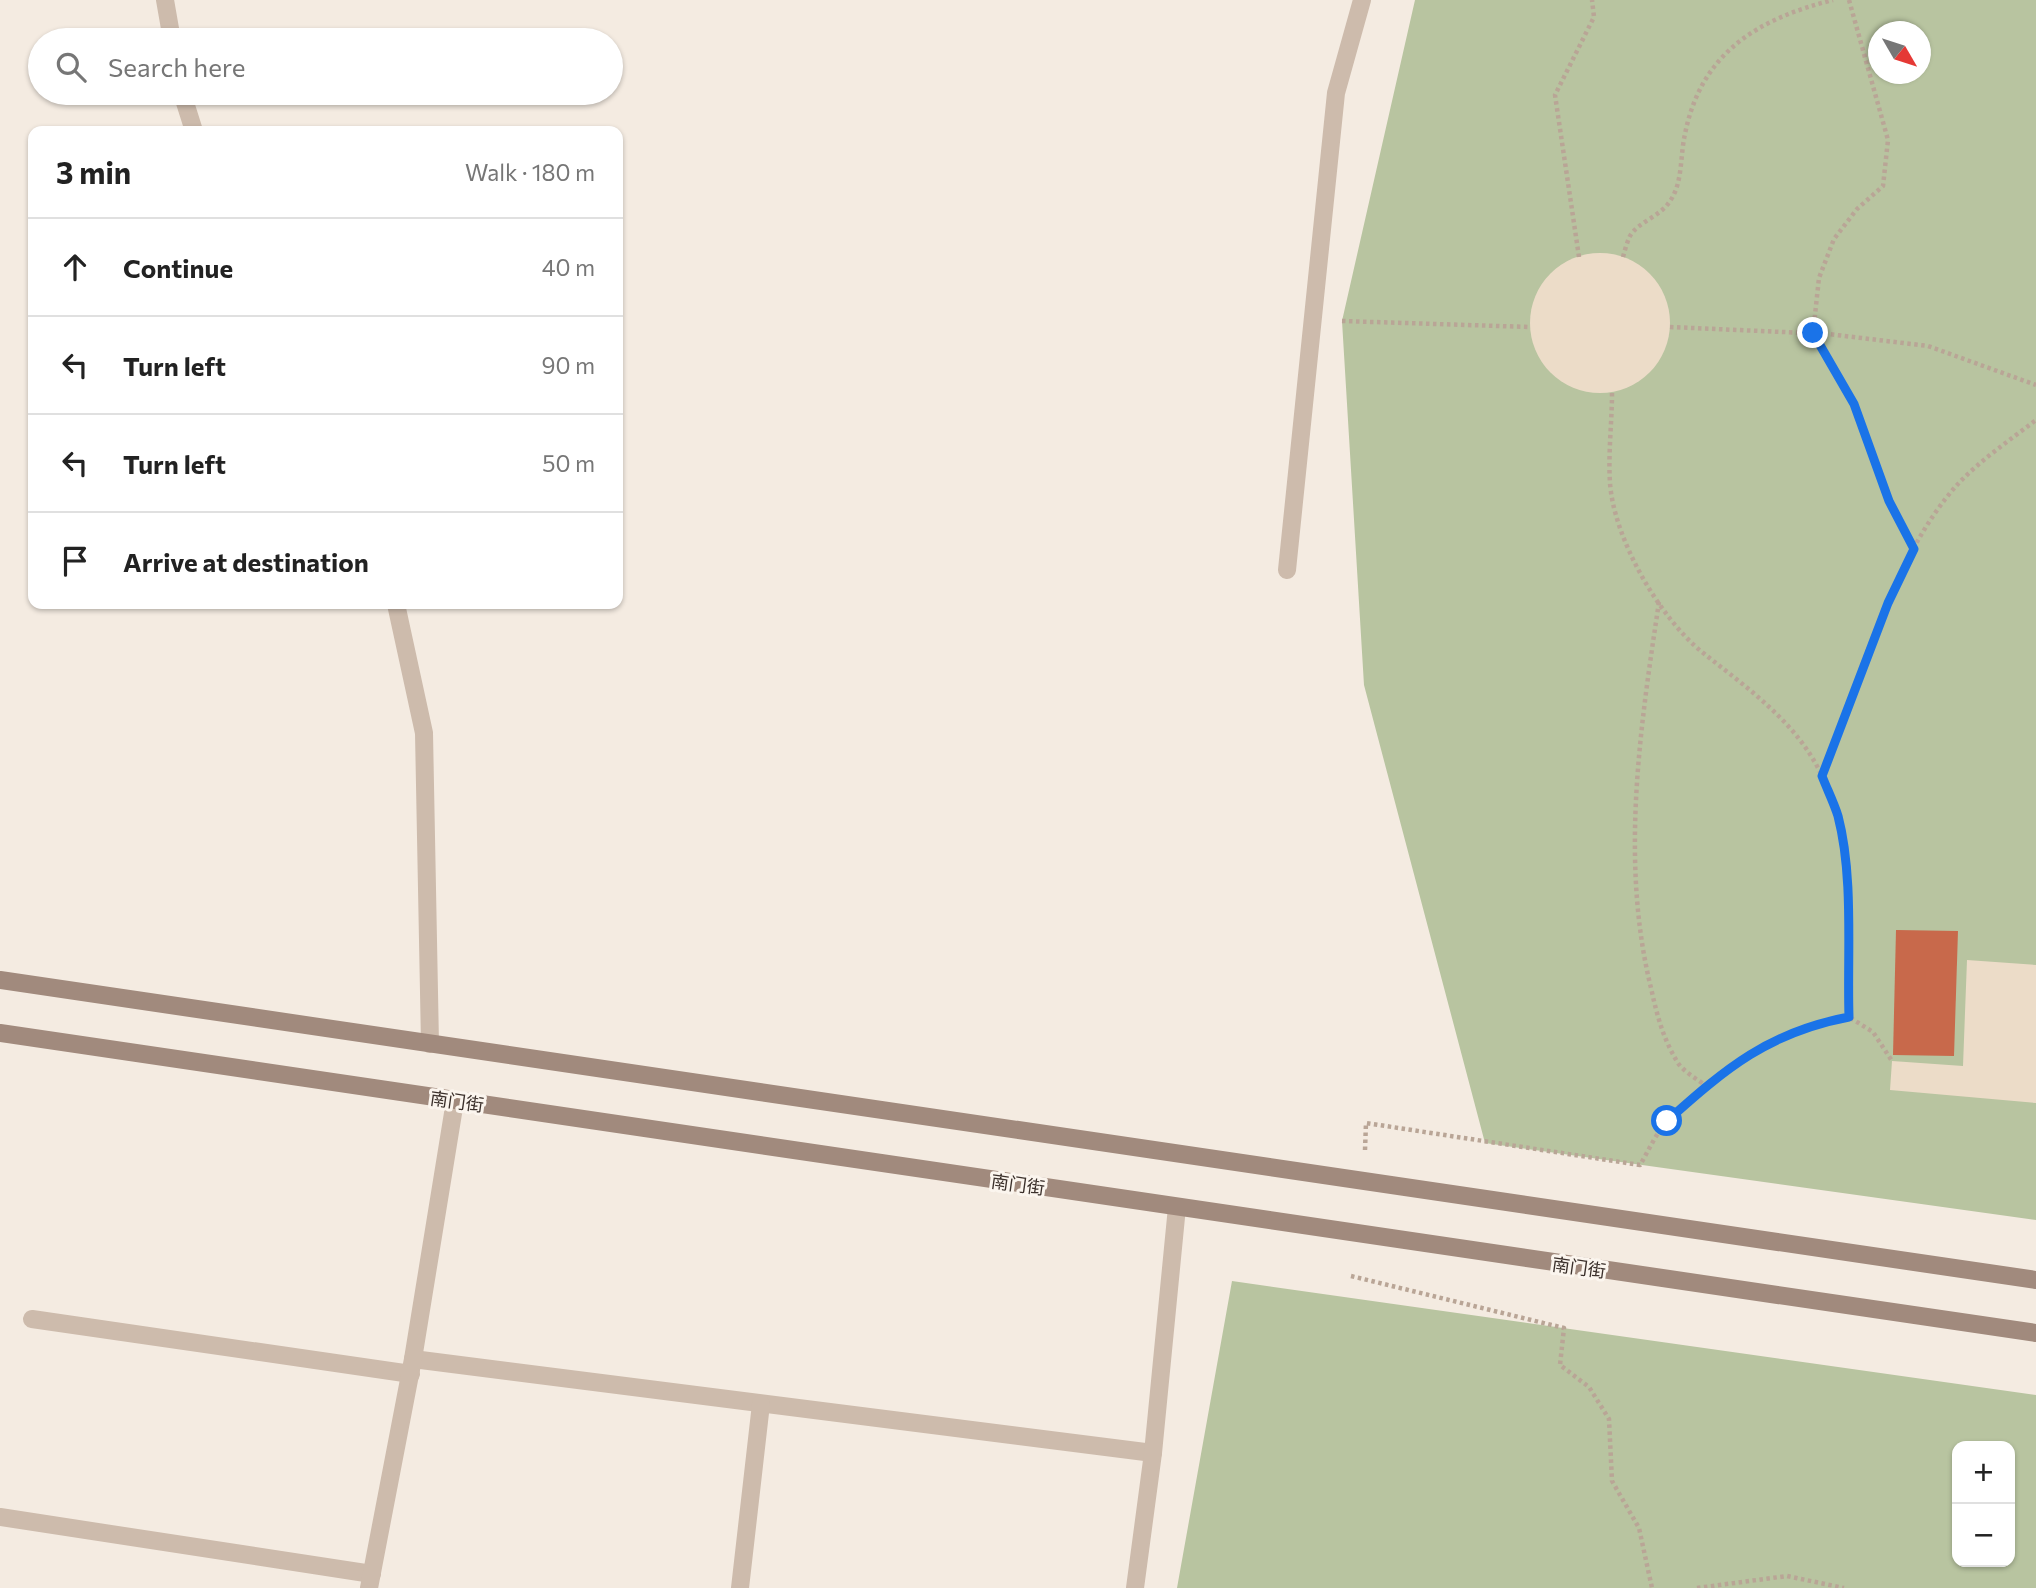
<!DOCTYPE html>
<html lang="en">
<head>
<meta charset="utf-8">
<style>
	body { margin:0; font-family:Commissioner,"Noto Sans SC",sans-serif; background:#f6f6f6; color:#222 }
	.controls { position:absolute; right:21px; bottom:21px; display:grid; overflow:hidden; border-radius:14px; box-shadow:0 2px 5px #0004 }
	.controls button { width:63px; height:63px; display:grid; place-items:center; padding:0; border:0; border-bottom:2px solid #e0e0e0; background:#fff; color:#222; font:35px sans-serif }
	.compass { position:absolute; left:1868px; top:21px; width:63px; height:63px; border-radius:50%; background:#fff; box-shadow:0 2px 5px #0004; rotate:129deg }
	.stop { position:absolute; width:21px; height:21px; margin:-16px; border:5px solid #1a73e8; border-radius:50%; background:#fff }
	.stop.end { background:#1a73e8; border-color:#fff; box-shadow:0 2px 7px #0008 }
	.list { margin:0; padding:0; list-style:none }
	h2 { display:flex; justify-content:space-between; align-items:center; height:91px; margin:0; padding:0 28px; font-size:30px }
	h2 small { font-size:23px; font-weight:400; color:#767676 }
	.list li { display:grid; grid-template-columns:46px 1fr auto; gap:21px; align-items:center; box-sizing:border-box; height:98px; padding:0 28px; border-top:2px solid #e0e0e0 }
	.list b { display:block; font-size:26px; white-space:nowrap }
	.list em { font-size:23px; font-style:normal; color:#767676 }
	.icon { flex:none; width:38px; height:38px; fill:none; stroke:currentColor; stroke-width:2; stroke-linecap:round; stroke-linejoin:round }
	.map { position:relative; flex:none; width:2036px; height:1588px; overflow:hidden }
	.search { position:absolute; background:#fff; box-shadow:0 2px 5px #0004; left:28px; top:28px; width:595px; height:77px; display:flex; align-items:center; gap:18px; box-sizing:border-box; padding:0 24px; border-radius:38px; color:#767676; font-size:26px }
	.panel { position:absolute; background:#fff; box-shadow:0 2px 5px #0004; left:28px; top:126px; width:595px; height:483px; border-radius:14px }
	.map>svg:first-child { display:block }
	.green { fill:#b8c4a0; fill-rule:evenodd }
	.plaza { fill:#ecdcc8 }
	.building { fill:#c8694b }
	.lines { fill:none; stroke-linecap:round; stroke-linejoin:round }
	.path { stroke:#b9a596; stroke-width:4.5; stroke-dasharray:3.5 3.5; stroke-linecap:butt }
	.minor { stroke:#cdbbac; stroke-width:18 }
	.secondary { stroke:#a18a7d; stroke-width:18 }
	.route { stroke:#1a73e8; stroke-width:9 }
	.labels { text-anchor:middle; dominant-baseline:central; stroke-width:6; stroke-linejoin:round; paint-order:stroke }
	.street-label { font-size:18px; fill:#3b302b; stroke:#fbf5ee }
</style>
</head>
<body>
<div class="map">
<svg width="2036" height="1588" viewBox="0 0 2036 1588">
	<rect width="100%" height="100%" fill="#f4ebe1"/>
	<g class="green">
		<path d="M 1415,0 L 2036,0 L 2036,1220 L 1485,1143 L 1364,685 L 1342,321 ZM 1878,32 L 1920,32 L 1920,74 L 1878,74 Z"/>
		<path d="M 1232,1281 L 2036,1395 L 2036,1588 L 1177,1588 ZM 1957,1446 L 2010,1446 L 2010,1562 L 1957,1562 Z"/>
	</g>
	<g class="plaza">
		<circle cx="1600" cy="323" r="70"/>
		<polygon points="1967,960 2036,965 2036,1103 1890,1090 1892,1061 1963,1066"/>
	</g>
	<polygon class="building" points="1896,930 1958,931 1954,1056 1893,1055"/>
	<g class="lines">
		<g class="path">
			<polyline points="1849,0 1888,140 1883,186 1857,209 1834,239 1819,278 1813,333 1854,404 1889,501 1914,549"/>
			<polyline points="1579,257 1555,95 1594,17 1592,0"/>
			<path d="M 1623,257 C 1625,250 1627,242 1630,236 C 1638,222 1661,216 1670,201 C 1683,183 1680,155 1685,134 C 1701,53 1757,19 1833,0"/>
			<polyline points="1342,321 1530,327"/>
			<polyline points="1670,327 1828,334 1928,346 2036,385"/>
			<path d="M 1612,393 C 1612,422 1608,453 1610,483 C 1614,539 1659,617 1702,652 C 1747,688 1797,722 1822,776 C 1857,851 1847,937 1849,1017 L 1873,1032 L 1892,1061"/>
			<path d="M 1659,602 C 1640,728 1620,862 1651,988 C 1657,1015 1663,1039 1678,1063 C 1684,1072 1697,1079 1706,1086"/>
			<path d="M 1822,776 C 1856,687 1893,556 1957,485 C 1979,461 2010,440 2036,420"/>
			<path d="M 1365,1150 L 1366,1123 L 1640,1165 C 1649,1150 1657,1131 1669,1119 C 1718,1068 1779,1030 1849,1017"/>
			<polyline points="1351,1276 1564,1328 1560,1365 1589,1387 1609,1419 1612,1481 1639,1528 1652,1588"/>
			<polyline points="1697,1588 1787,1576 1844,1588"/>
		</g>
		<g class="minor">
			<polyline points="165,0 172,40"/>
			<polyline points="182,93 194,131"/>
			<polyline points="1287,570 1336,93 1362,0"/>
			<polyline points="396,604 424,733 430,1044"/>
			<polyline points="32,1319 411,1374"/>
			<polyline points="413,1359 1153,1453"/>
			<polyline points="0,1517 372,1574"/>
			<polyline points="369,1588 413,1359 455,1101"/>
			<polyline points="740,1588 761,1404"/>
			<polyline points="1135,1588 1153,1453 1177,1207"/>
		</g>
		<g class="secondary">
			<polyline points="0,980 2036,1280"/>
			<polyline points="0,1033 2036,1333"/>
		</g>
	</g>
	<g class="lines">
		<path class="route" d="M 1667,1121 C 1726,1068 1769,1032 1849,1017 C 1847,954 1854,877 1838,816 C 1834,803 1827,789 1822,776 L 1888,603 L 1914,549 L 1889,501 L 1854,404 L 1813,333"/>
	</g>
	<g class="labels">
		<g class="street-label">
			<text transform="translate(457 1101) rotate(8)">南门街</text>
			<text transform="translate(1018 1184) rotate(8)">南门街</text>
			<text transform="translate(1579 1267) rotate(8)">南门街</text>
		</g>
	</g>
</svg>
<div class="controls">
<button>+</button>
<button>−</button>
</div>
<svg class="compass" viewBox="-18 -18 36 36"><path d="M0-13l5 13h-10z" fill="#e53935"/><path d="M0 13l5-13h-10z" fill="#767676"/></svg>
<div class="stop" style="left:1667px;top:1121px"></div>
<div class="stop end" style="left:1813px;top:333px"></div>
<div class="search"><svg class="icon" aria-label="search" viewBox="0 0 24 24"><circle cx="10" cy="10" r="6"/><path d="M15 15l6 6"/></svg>Search here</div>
<section class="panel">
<h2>3 min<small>Walk · 180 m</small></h2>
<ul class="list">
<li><svg class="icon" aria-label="ahead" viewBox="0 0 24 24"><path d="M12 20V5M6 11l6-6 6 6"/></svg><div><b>Continue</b></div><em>40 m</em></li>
<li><svg class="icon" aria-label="left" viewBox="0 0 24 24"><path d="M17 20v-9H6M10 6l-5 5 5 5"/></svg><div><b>Turn left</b></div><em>90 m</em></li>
<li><svg class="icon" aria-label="left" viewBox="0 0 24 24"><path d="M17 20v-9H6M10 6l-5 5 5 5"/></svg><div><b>Turn left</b></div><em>50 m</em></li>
<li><svg class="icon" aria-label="arrive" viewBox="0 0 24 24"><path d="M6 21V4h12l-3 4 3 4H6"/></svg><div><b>Arrive at destination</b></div></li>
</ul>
</section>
</div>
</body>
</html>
